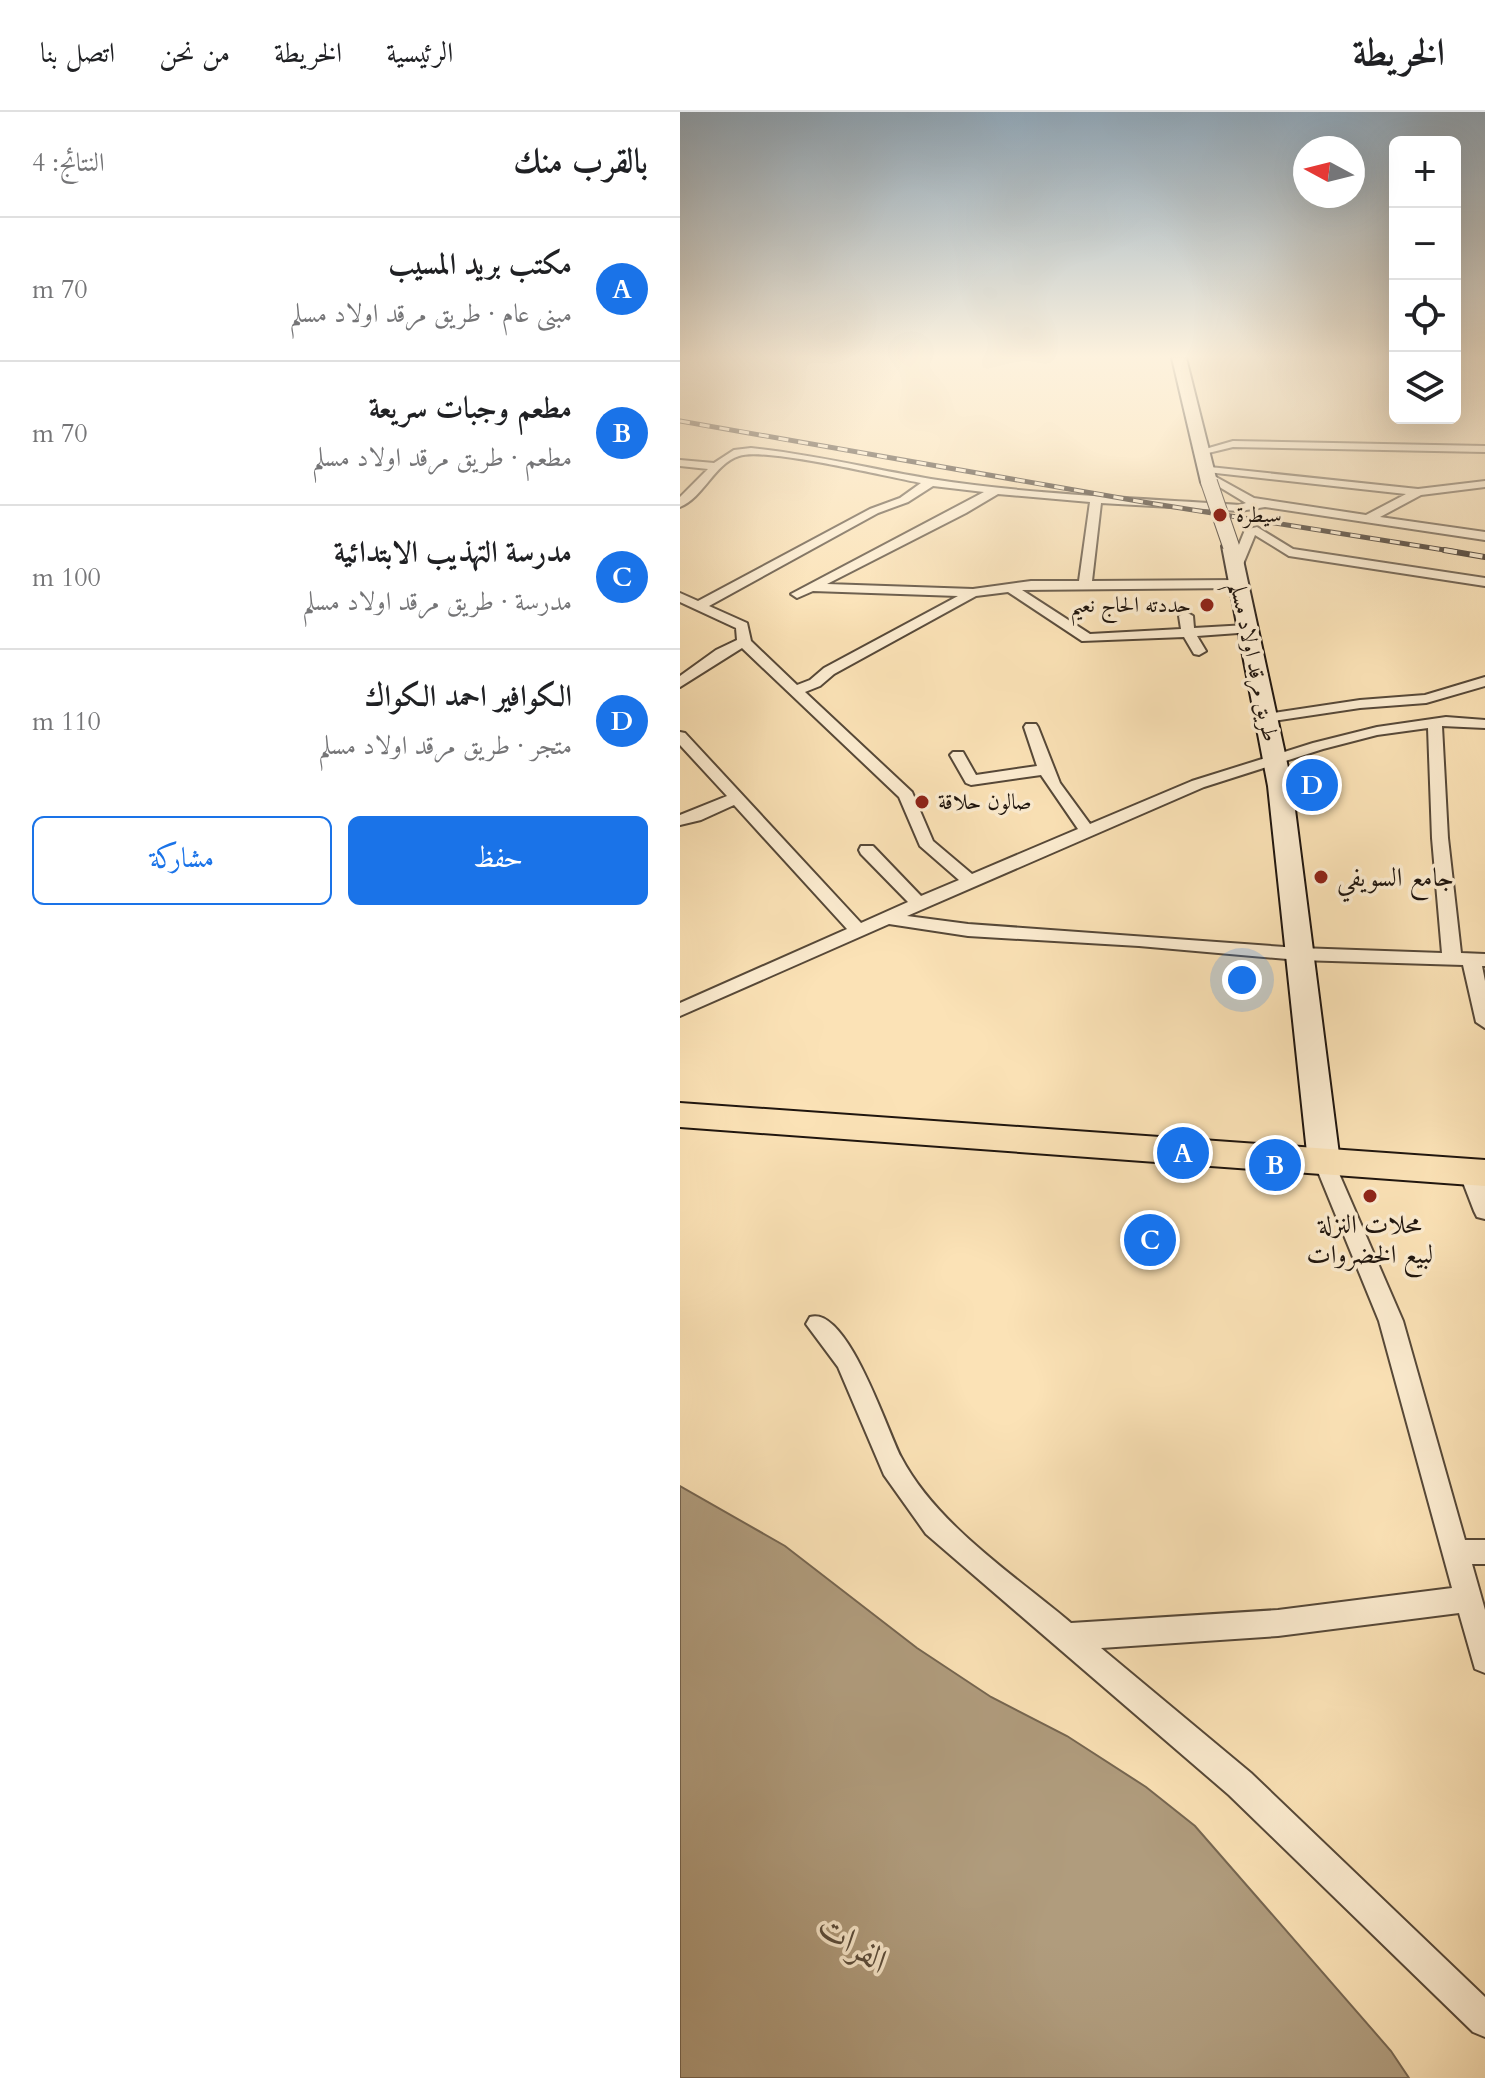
<!DOCTYPE html>
<html lang="ar">
<head>
<meta charset="utf-8">
<style>
	body { margin:0; font-family:Cardo,Amiri,serif; background:#f6f6f6; color:#202124; direction:rtl }
	.controls { position:absolute; right:24px; top:24px; display:grid; overflow:hidden; border-radius:12px; box-shadow:0 8px 32px #0002 }
	.controls button { width:72px; height:72px; display:grid; place-items:center; padding:0; border:0; border-bottom:2px solid #e0e0e0; background:#fff; color:#202124; font:40px sans-serif }
	.compass { position:absolute; left:613px; top:24px; width:72px; height:72px; border-radius:50%; background:#fff; box-shadow:0 8px 32px #0002; rotate:277deg }
	.you { position:absolute; left:562px; top:868px; width:28px; height:28px; margin:-20px; border:6px solid #fff; border-radius:50%; background:#1a73e8; box-shadow:0 0 0 12px #1a73e833 }
	.badge { display:grid; place-items:center; width:52px; height:52px; border-radius:50%; background:#1a73e8; color:#fff; font-size:26px; font-weight:700 }
	.pin { position:absolute; translate:-50% -50%; border:4px solid #fff; box-shadow:0 2px 8px #0006 }
	.list { margin:0; padding:0; list-style:none }
	h2 { display:flex; justify-content:space-between; align-items:center; height:104px; margin:0; padding:0 32px; font-size:34px }
	h2 small { font-size:26px; font-weight:400; color:#757577 }
	.list li { display:grid; grid-template-columns:52px 1fr auto; gap:24px; align-items:center; box-sizing:border-box; height:144px; padding:0 32px; border-top:2px solid #e0e0e0 }
	.list b { display:block; font-size:30px; white-space:nowrap }
	.list p { margin:0; font-size:26px; white-space:nowrap; color:#757577 }
	.list em { font-size:26px; font-style:normal; color:#757577 }
	.actions { display:flex; gap:16px; padding:24px 32px }
	.actions a { flex:1; padding:18px 0; border:2px solid #1a73e8; border-radius:12px; text-align:center; font-size:28px; color:#1a73e8 }
	.actions .main { background:#1a73e8; color:#fff }
	.icon { flex:none; width:44px; height:44px; fill:none; stroke:currentColor; stroke-width:2; stroke-linecap:round; stroke-linejoin:round }
	.map { position:relative; flex:none; width:805px; height:1966px; overflow:hidden; direction:ltr }
	header { display:flex; align-items:center; gap:48px; box-sizing:border-box; height:112px; padding:0 40px; background:#fff; border-bottom:2px solid #e0e0e0 }
	header strong { font-size:38px }
	nav { display:flex; gap:44px; margin-inline-start:auto; font-size:28px }
	main { display:flex }
	aside { flex:1; background:#fff }
	.map>svg:first-child { display:block }
	.water { fill:#b09c7d; stroke:#766651; stroke-width:2 }
	.lines { fill:none; stroke-linecap:round; stroke-linejoin:round }
	.street-casing { stroke:#564838; stroke-width:4 }
	.secondary-casing { stroke:#1f150e; stroke-width:4 }
	.primary-casing { stroke:#1f150e; stroke-width:4 }
	.street { fill:#fcecd0; fill-rule:evenodd }
	.secondary { fill:#fcecd0; fill-rule:evenodd }
	.primary { fill:#fbe2b6; fill-rule:evenodd }
	.rail-far1-casing { stroke:#1f150e; stroke-width:5 }
	.rail-casing { stroke:#1f150e; stroke-width:6 }
	.rail-far1 { stroke:#fcecd0; stroke-width:3; stroke-dasharray:10; stroke-linecap:butt }
	.rail { stroke:#fcecd0; stroke-width:4; stroke-dasharray:13; stroke-linecap:butt }
	.secondary-bridge-casing { stroke:#1f150e; stroke-width:18; stroke-linecap:butt }
	.secondary-bridge { stroke:#fcecd0; stroke-width:16 }
	.poi-dot { fill:#8f2418; stroke:#fcecd0; stroke-width:3 }
	.labels { text-anchor:middle; dominant-baseline:central; stroke-width:7; stroke-linejoin:round; paint-order:stroke }
	.far-poi-label { font-size:22px; fill:#1f150e; stroke:#fcecd0; text-anchor:start }
	.far-street-label { font-size:22px; fill:#1f150e; stroke:#fcecd0 }
	.poi-label { font-size:26px; fill:#1f150e; stroke:#fcecd0; text-anchor:start }
	.near-water-label { font-size:34px; font-style:italic; fill:#594b3a; stroke:#fcecd0 }
</style>
</head>
<body>
<header>
<strong>الخريطة</strong>
<nav><a>الرئيسية</a><a>الخريطة</a><a>من نحن</a><a>اتصل بنا</a></nav>
</header>
<main>
<div class="map">
<svg width="805" height="1966" viewBox="0 0 805 1966">
	<rect width="100%" height="100%" fill="#fbe2b6"/>
	<filter id="stains"><feTurbulence type="fractalNoise" baseFrequency=".0025" numOctaves="4"/><feColorMatrix values="0 0 0 0 .2 0 0 0 0 .09 0 0 0 0 .02 0 0 0 .5 -.17"/></filter>
	<radialGradient id="worn" r=".72"><stop offset=".6" stop-color="#630" stop-opacity="0"/><stop offset="1" stop-color="#630" stop-opacity=".3"/></radialGradient>
	<polygon class="water" points="0,1374 105,1434 237,1536 311,1585 387,1624 466,1675 515,1714 711,1939 729,1966 0,1966"/>
	<g class="lines">
		<defs>
			<g id="street">
				<polygon points="553,329 805,334 805,340 553,335 520,343 515,340"/>
				<path d="M 71,336 C 132,342 191,357 251,367 C 353,383 457,386 560,393 L 566,391 L 523,365 L 521,363 L 527,360 L 520,358 L 520,354 L 738,377 L 805,369 L 805,375 L 741,383 L 700,405 L 805,420 L 805,428 L 585,395 L 560,399 L 421,391 L 412,469 L 557,468 L 563,472 L 557,476 L 342,478 L 410,522 L 501,517 L 499,504 L 506,500 L 513,504 L 514,516 L 567,513 L 572,514 L 572,520 L 517,524 L 526,539 L 519,543 L 514,542 L 504,525 L 402,529 L 328,480 L 296,484 L 154,562 L 140,574 L 125,580 L 232,680 L 253,729 L 292,762 L 398,717 L 361,663 L 291,673 L 286,671 L 270,643 L 273,640 L 283,640 L 296,663 L 357,654 L 344,615 L 346,612 L 356,612 L 358,615 L 380,671 L 410,712 L 512,669 L 633,631 L 697,615 L 766,605 L 805,608 L 805,616 L 762,614 L 768,726 L 781,841 L 805,842 L 805,854 L 802,854 L 805,869 L 805,916 L 796,910 L 783,853 L 619,848 L 459,834 L 288,824 L 209,812 L 0,904 L 0,891 L 167,817 L 54,693 L 21,708 L 0,713 L 0,703 L 47,684 L 0,633 L 0,620 L 5,621 L 181,811 L 228,790 L 181,742 L 179,738 L 181,734 L 193,734 L 241,784 L 279,768 L 240,734 L 219,685 L 62,536 L 0,575 L 0,564 L 36,538 L 57,528 L 56,516 L 0,490 L 0,481 L 18,489 L 190,397 L 220,386 L 241,371 C 208,365 85,335 59,344 C 34,352 24,385 0,395 L 0,385 L 28,357 L 0,354 L 0,348 L 34,351 L 54,338 ZM 527,360 L 726,382 L 686,403 L 574,386 ZM 253,374 L 304,380 L 111,482 L 117,486 L 133,479 L 278,484 L 144,556 L 130,568 L 117,573 L 71,529 L 67,511 L 29,494 L 198,401 L 228,390 ZM 318,382 L 410,390 L 399,469 L 351,469 L 293,477 L 147,472 L 286,401 ZM 748,616 L 752,726 L 762,841 L 619,836 L 288,812 L 227,804 L 524,675 L 643,637 L 697,623 Z"/>
				<polygon points="577,415 613,437 805,466 805,474 609,444 575,423 561,457 551,460 549,457 565,418"/>
				<polygon points="805,565 805,574 746,591 680,596 586,610 579,606 586,602 680,588 745,583"/>
				<path d="M 644,1042 L 651,1045 L 654,1050 L 723,1209 L 785,1428 L 805,1428 L 805,1452 L 792,1452 L 805,1498 L 805,1561 L 795,1557 L 779,1501 L 598,1524 L 421,1536 L 571,1661 L 805,1885 L 805,1925 L 793,1920 L 549,1683 L 246,1422 L 204,1363 L 158,1255 L 126,1212 L 130,1205 C 167,1193 207,1318 221,1345 C 256,1412 334,1463 391,1511 L 598,1498 L 772,1476 L 699,1209 L 634,1050 L 637,1045 Z"/>
				<polygon points="790,1052 797,1054 805,1071 805,1107 797,1105 794,1099 779,1060 783,1054"/>
			</g>
			<g id="secondary">
				<polygon points="492,246 506,246 537,370 535,374 523,374 521,370"/>
				<polygon points="551,429 560,434 612,674 660,1050 655,1058 644,1062 633,1058 628,1050 588,674 542,434"/>
			</g>
			<polygon id="primary" points="0,991 805,1048 805,1074 0,1015"/>
		</defs>
		<use href="#street" class="street-casing"/>
		<use href="#secondary" class="secondary-casing"/>
		<use href="#primary" class="primary-casing"/>
		<use href="#street" class="street"/>
		<use href="#secondary" class="secondary"/>
		<use href="#primary" class="primary"/>
		<defs>
			<polyline id="rail-far1" points="0,309 469,391 777,440"/>
			<polyline id="rail" points="764,438 805,445"/>
		</defs>
		<use href="#rail-far1" class="rail-far1-casing"/>
		<use href="#rail" class="rail-casing"/>
		<use href="#rail-far1" class="rail-far1"/>
		<use href="#rail" class="rail"/>
		<defs>
			<polyline id="secondary-bridge" points="529,370 551,434"/>
		</defs>
		<use href="#secondary-bridge" class="secondary-bridge-casing"/>
		<use href="#secondary-bridge" class="secondary-bridge"/>
	</g>
	<linearGradient id="sky" x2="0" y2="1"><stop stop-color="#91aabd"/><stop offset="0.47" stop-color="#fdf2de"/><stop offset="1" stop-color="#fdf2de" stop-opacity="0"/></linearGradient>
	<rect width="805" height="521" fill="url(#sky)"/>
	<g class="poi-dot">
		<circle cx="540" cy="403" r="8"/>
		<circle cx="527" cy="493" r="8"/>
		<circle cx="242" cy="690" r="8"/>
		<circle cx="641" cy="765" r="8"/>
		<circle cx="690" cy="1084" r="8"/>
	</g>
	<g class="labels">
		<g class="far-poi-label">
			<text x="556" y="403">سيطرة</text>
			<text x="511" y="493" text-anchor="end">حددته الحاج نعيم</text>
			<text x="258" y="690">صالون حلاقة</text>
		</g>
		<g class="far-street-label">
			<text transform="translate(574 550) rotate(78)">طريق مرقد اولاد مسلم</text>
		</g>
		<g class="poi-label">
			<text x="657" y="765">جامع السويفي</text>
			<text x="690" y="1112" text-anchor="middle">محلات النزلة<tspan x="690" dy="30">لبيع الخضروات</tspan></text>
		</g>
		<g class="near-water-label">
			<text transform="translate(174 1832) rotate(34)">الفرات</text>
		</g>
	</g>
	<rect width="100%" height="100%" filter="url(#stains)"/>
	<rect width="100%" height="100%" fill="url(#worn)"/>
</svg>
<div class="controls">
<button>+</button>
<button>−</button>
<button><svg class="icon" aria-label="locate" viewBox="0 0 24 24"><circle cx="12" cy="12" r="6"/><path d="M12 2v4M12 18v4M2 12h4M18 12h4"/></svg></button>
<button><svg class="icon" aria-label="layers" viewBox="0 0 24 24"><path d="M12 4l9 5-9 5-9-5zM3 14l9 5 9-5"/></svg></button>
</div>
<svg class="compass" viewBox="-18 -18 36 36"><path d="M0-13l5 13h-10z" fill="#e53935"/><path d="M0 13l5-13h-10z" fill="#757577"/></svg>
<div class="you"></div>
<div class="pin badge" style="left:503px;top:1041px">A</div>
<div class="pin badge" style="left:595px;top:1053px">B</div>
<div class="pin badge" style="left:470px;top:1128px">C</div>
<div class="pin badge" style="left:632px;top:673px">D</div>
</div>
<aside>
<h2>بالقرب منك<small>النتائج: 4</small></h2>
<ul class="list">
<li><span class="badge">A</span><div><b>مكتب بريد المسيب</b><p>مبنى عام · طريق مرقد اولاد مسلم</p></div><em>70 m</em></li>
<li><span class="badge">B</span><div><b>مطعم وجبات سريعة</b><p>مطعم · طريق مرقد اولاد مسلم</p></div><em>70 m</em></li>
<li><span class="badge">C</span><div><b>مدرسة التهذيب الابتدائية</b><p>مدرسة · طريق مرقد اولاد مسلم</p></div><em>100 m</em></li>
<li><span class="badge">D</span><div><b>الكوافير احمد الكواك</b><p>متجر · طريق مرقد اولاد مسلم</p></div><em>110 m</em></li>
</ul>
<div class="actions"><a class="main">حفظ</a><a>مشاركة</a></div>
</aside>
</main>
</body>
</html>
